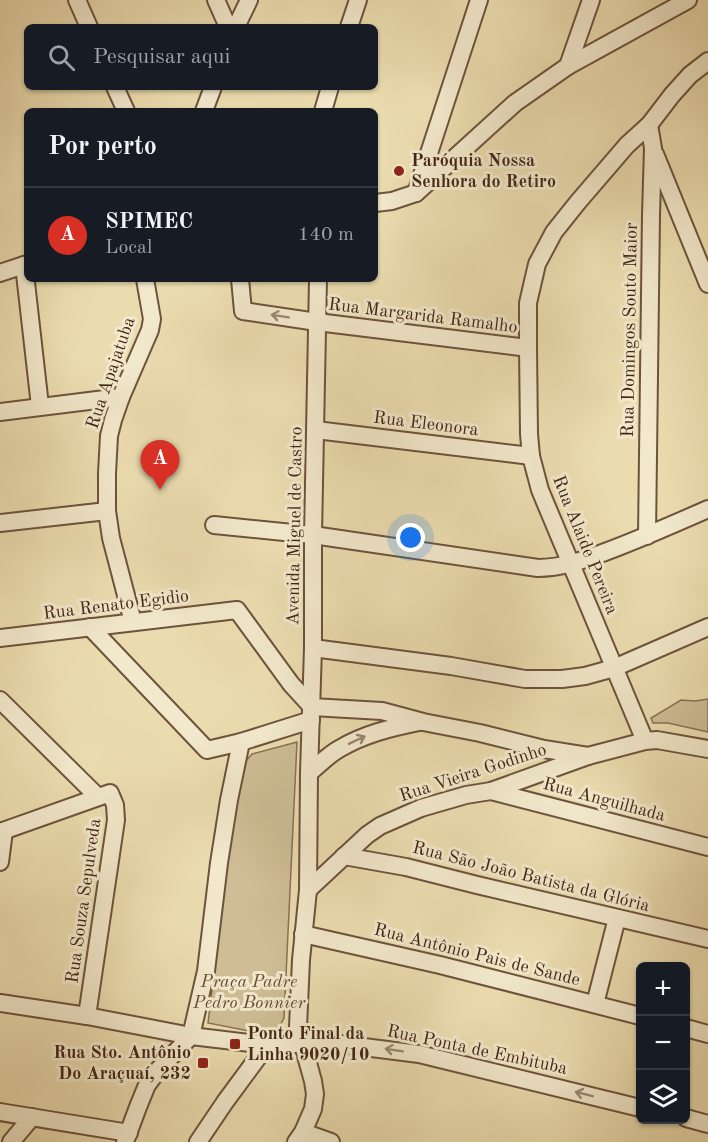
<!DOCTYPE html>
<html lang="pt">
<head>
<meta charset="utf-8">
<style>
	body { margin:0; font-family:"Old Standard TT",serif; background:#20242c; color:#f1f3f6 }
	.controls { position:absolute; right:18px; bottom:18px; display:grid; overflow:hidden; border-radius:9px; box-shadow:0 2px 4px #0004 }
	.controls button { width:54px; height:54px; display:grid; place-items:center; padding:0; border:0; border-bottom:2px solid #363941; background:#171b24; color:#f1f3f6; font:30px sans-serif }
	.you { position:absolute; left:411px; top:538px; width:21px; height:21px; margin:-15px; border:4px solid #fff; border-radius:50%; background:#1a73e8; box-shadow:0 0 0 9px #1a73e833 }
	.badge { display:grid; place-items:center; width:39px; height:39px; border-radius:50%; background:#d93025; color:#fff; font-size:20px; font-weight:700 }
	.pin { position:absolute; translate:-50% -50px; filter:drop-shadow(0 2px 3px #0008) }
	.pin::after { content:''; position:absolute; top:32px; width:21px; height:18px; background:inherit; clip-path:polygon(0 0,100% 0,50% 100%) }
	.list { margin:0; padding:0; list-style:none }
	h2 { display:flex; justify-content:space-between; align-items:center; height:78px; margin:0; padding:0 24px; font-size:26px }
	h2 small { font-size:20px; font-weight:400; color:#9ea1a6 }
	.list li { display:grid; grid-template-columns:39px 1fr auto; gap:18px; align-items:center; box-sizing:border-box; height:96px; padding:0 24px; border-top:2px solid #363941 }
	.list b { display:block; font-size:22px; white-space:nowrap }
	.list p { margin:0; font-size:20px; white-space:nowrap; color:#9ea1a6 }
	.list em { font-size:20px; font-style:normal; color:#9ea1a6 }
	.icon { flex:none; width:33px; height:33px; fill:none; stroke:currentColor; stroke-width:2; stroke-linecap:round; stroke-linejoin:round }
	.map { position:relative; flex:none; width:708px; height:1142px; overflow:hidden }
	.search { position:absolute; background:#171b24; box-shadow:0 2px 4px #0004; left:24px; top:24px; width:354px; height:66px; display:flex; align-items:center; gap:15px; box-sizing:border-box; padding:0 21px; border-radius:9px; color:#9ea1a6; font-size:22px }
	.panel { position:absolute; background:#171b24; box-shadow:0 2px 4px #0004; left:24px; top:108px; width:354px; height:174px; border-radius:9px }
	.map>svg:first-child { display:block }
	.green { fill:#cebd95; stroke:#887155; stroke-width:1.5 }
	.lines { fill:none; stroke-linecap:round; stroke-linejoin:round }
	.minor-casing { stroke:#6d533c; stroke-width:20 }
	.minor { stroke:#f2e8cb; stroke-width:16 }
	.oneway { stroke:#9a8670 }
	.poi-dot { fill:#8f2418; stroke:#f2e8cb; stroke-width:2 }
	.labels { text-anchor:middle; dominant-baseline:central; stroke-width:6; stroke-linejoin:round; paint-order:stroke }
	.poi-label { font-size:18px; font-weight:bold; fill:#432515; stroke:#f2e8cb; text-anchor:start }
	.street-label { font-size:18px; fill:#432515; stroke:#f2e8cb }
	.park-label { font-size:18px; font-style:italic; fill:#664b35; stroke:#f2e8cb }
</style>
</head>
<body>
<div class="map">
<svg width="708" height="1142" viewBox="0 0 708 1142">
	<rect width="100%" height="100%" fill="#ebdcaf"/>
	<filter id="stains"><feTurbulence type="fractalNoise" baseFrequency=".00333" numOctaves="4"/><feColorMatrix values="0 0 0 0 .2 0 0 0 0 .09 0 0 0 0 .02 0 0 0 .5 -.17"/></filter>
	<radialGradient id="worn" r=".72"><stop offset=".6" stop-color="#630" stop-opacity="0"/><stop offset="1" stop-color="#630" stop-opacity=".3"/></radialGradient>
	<g class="green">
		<polygon points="708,699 708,732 668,723 653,723 651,718 681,700 695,701"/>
		<polygon points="297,742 284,1018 278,1029 254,1032 208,1023 236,792 244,763 252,754"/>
	</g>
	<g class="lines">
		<defs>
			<g id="minor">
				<polyline points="77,0 89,27"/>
				<polyline points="216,0 228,27"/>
				<polyline points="236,27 249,0"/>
				<polyline points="349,27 358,0"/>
				<polyline points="568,66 591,0"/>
				<polyline points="115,87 126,111"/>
				<polyline points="204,111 213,87"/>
				<polyline points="323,111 330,87"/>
				<polyline points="655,154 708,284"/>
				<polyline points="416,193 479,0"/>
				<polyline points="375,203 392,201 416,193 515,103 568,66 688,0"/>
				<polyline points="24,265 40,406"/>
				<polyline points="0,273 27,264"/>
				<polyline points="240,279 243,311 317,322 528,348"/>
				<polyline points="0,412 121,397"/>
				<polyline points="316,430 531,456"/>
				<polyline points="0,523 107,511"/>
				<path d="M 214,525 L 313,535 L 538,568 C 562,568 583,560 605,552 C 640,539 674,524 708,509"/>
				<polyline points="647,536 651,215 653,148 649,125"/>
				<polyline points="133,622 111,538 107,511 107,473 109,436 113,420 121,397 150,330 152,319 145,279"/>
				<polyline points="90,627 207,750 241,742 311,720"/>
				<polyline points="0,638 237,610 291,684 312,707 382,711 423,722 480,733 544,749 588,756"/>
				<polyline points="313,648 451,666 525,679 562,679 585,676 614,668 708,627"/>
				<polyline points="0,700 98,797"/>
				<polyline points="645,741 540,490 531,456 529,434 528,348 528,303 537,264 554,232 578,202 627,145 649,125 672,95 690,75 708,61"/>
				<path d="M 309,773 C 319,765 328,755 339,749 C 364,734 390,728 419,722"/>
				<polyline points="491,791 708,847"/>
				<polyline points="0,832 110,793 115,805 116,820 87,1016"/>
				<polyline points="344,856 406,867 477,885 708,939"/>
				<polyline points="0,862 4,831"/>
				<polyline points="308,890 367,835 380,826 421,808 466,795 491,791 588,756 645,741 657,740 708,749"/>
				<polyline points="303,934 440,965 640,1016"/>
				<polyline points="0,1003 87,1016 191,1036 267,1045 320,1043 340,1044 419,1054 640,1108"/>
				<polyline points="595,1004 617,918"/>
				<polyline points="686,1028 708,1034"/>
				<polyline points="0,1112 129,1133"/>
				<polyline points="686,1118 708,1124"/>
				<polyline points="303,1132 331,1142"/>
				<polyline points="11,1142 32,1117"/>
				<polyline points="125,1142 138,1107 147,1085 159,1069 191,1036 206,971 219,863 229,800 241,742"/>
				<polyline points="198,1142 225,1102 267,1045"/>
				<polyline points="296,1142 303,1132 313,1109 315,1094 313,1081 298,1027 301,960 308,890 309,773 313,648 313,535 318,279"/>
			</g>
		</defs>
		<use href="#minor" class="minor-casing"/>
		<use href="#minor" class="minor"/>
	</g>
	<defs><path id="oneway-shaft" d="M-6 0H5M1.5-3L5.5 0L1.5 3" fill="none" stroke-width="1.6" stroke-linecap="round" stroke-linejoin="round" transform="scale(1.5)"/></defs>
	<g class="oneway">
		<use href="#oneway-shaft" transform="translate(280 316) rotate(-171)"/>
		<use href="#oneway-shaft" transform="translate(357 740) rotate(-26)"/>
		<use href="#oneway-shaft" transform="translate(394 1050) rotate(-171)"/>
		<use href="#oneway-shaft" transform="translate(584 1094) rotate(-166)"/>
	</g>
	<g class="poi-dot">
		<circle cx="399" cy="171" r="6"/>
		<rect x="229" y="1038" width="12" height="12" rx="3"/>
		<rect x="197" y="1057" width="12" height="12" rx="3"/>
	</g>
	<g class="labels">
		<g class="poi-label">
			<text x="411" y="161">Paróquia Nossa<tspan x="411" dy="21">Senhora do Retiro</tspan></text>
			<text x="247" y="1034">Ponto Final da<tspan x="247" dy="21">Linha 9020/10</tspan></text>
			<text x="191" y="1053" text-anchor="end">Rua Sto. Antônio<tspan x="191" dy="21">Do Araçuaí, 232</tspan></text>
		</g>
		<g class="street-label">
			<text transform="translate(423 316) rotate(7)">Rua Margarida Ramalho</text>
			<text transform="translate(630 330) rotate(-89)">Rua Domingos Souto Maior</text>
			<text transform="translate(111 373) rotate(-71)">Rua Apajatuba</text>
			<text transform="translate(426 424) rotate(7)">Rua Eleonora</text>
			<text transform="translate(295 526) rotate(-89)">Avenida Miguel de Castro</text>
			<text transform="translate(585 545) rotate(68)">Rua Alaide Pereira</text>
			<text transform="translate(116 605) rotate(-7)">Rua Renato Egidio</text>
			<text transform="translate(473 773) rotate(-18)">Rua Vieira Godinho</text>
			<text transform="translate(604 800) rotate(15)">Rua Anguilhada</text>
			<text transform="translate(531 877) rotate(14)">Rua São João Batista da Glória</text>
			<text transform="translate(84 901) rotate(-82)">Rua Souza Sepulveda</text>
			<text transform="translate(477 955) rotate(14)">Rua Antônio Pais de Sande</text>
			<text transform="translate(477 1050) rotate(12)">Rua Ponta de Embituba</text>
		</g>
		<g class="park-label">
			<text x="249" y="982">Praça Padre<tspan x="249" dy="21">Pedro Bonnier</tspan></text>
		</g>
	</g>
	<rect width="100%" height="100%" filter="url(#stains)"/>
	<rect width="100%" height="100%" fill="url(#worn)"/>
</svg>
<div class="controls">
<button>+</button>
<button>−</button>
<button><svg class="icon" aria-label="layers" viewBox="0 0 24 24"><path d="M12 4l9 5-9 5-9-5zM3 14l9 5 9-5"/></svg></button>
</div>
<div class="you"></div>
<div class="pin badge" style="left:160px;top:490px">A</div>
<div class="search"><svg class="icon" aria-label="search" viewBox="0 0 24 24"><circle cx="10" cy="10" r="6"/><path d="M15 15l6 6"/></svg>Pesquisar aqui</div>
<section class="panel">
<h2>Por perto<small></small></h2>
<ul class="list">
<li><span class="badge">A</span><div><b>SPIMEC</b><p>Local</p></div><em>140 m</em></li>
</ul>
</section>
</div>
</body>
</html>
